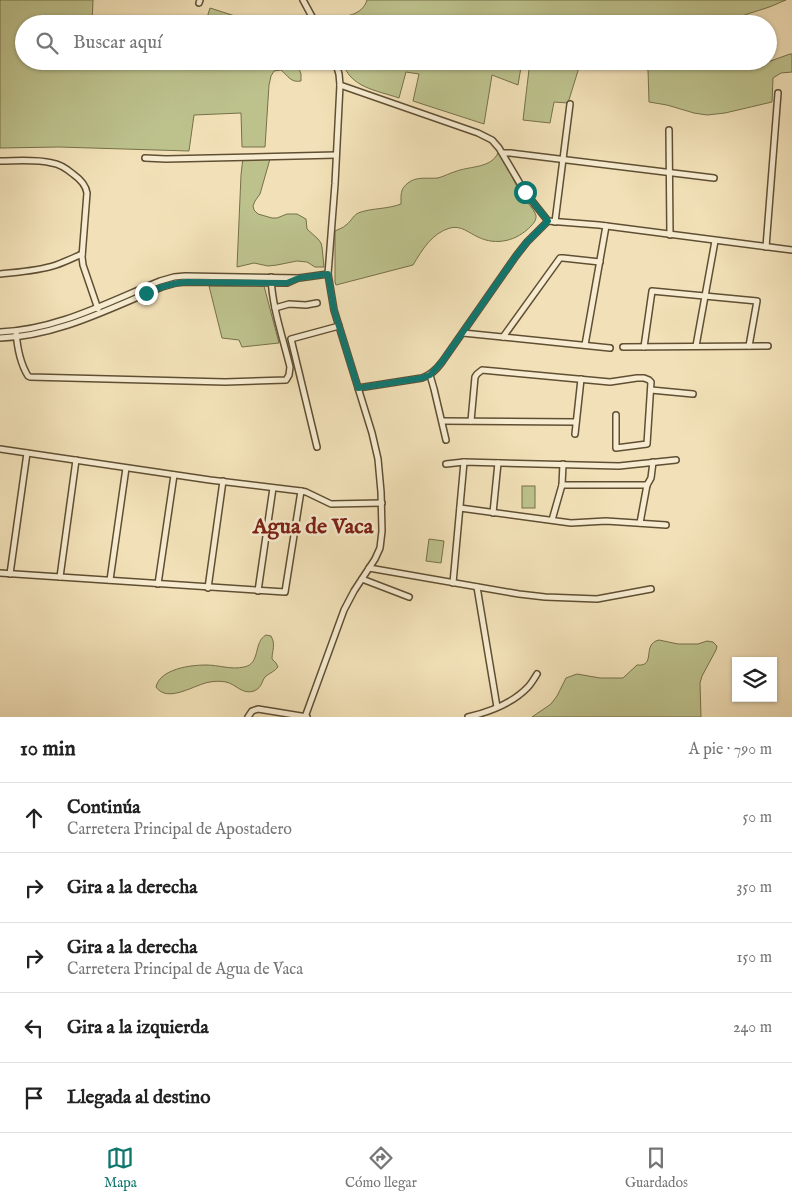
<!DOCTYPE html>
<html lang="es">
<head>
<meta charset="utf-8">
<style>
	body { margin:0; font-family:"IM FELL English",serif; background:#f2f2f2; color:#222 }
	.controls { position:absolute; right:15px; bottom:15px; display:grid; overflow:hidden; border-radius:0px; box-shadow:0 1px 4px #0004 }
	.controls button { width:45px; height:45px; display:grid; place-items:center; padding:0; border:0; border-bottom:1px solid #e0e0e0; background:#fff; color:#222; font:25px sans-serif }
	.stop { position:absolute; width:15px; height:15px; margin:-11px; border:4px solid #0f766e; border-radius:50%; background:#fff }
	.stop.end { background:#0f766e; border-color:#fff; box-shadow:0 1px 5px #0008 }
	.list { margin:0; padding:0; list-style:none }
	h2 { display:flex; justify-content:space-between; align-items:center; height:65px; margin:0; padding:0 20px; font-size:21px }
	h2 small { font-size:16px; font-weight:400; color:#767676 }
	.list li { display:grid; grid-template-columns:32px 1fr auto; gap:15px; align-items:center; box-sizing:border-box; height:70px; padding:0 20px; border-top:1px solid #e0e0e0 }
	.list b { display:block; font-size:19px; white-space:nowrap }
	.list p { margin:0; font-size:16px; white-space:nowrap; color:#767676 }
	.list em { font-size:16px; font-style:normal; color:#767676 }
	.icon { flex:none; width:28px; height:28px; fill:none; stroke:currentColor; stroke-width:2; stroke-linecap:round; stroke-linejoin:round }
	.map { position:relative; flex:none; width:792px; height:717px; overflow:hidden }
	.search { position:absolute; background:#fff; box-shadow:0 1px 4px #0004; left:15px; right:15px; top:15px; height:55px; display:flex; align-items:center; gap:12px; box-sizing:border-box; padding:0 18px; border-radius:28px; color:#767676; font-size:19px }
	.sheet { height:415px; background:#fff }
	nav { display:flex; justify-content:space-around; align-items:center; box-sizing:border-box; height:70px; border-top:1px solid #e0e0e0; background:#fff; font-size:14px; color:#767676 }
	nav a { display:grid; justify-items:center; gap:2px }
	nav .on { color:#0f766e }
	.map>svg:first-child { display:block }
	.green { fill:#bdc28d; stroke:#76704a }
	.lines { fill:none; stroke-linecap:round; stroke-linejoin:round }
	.minor-casing { stroke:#5f4f33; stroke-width:8 }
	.minor { stroke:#f7ecd1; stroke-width:5 }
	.route { stroke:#0f766e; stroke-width:6 }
	.labels { text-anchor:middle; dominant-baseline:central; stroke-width:5; stroke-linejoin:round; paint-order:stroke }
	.district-label { font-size:22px; font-weight:bold; fill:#7a1f14; stroke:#f7ecd1 }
</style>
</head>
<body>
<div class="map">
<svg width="792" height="717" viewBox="0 0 792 717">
	<rect width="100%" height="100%" fill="#f2e1b8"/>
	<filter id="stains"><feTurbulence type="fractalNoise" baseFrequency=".004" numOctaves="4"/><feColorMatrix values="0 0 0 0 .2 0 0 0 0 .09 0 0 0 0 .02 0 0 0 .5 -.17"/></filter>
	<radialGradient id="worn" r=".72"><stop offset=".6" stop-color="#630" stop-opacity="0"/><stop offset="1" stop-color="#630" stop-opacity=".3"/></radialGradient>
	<g class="green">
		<path d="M 0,0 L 93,0 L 92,24 L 24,24 L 24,61 L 296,61 L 301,74 L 301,81 C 291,83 288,76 281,70 L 274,71 L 271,76 L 269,85 L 265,147 L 242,147 L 241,113 L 194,115 L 189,151 L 59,147 L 0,148 Z"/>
		<path d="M 367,0 L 786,0 C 778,3 771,7 763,9 C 752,13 739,15 730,24 L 333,24 L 332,19 C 345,16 362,16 367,0 Z"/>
		<polygon points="210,8 235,16 233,24 205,24"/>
		<path d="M 790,54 L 792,54 L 792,72 L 781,73 L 773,78 L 772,102 L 725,113 L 707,115 L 694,113 L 667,105 L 649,102 L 648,70 L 634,66 L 585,61 L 734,61 C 740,67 744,68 751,68 Z"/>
		<path d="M 342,61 L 522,61 L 518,85 L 492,75 L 484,124 L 413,101 L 419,74 L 406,72 L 399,98 C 376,90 350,88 342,61 Z"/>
		<polygon points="530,61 581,61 568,103 554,102 550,123 523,120"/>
		<path d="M 498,153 L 501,153 C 508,168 515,185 524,198 C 527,203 533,208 535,213 C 538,218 534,223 531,226 C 517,241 496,246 478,237 C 469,233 461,225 450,228 C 432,233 422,250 413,265 L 336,285 L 335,282 L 335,231 C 339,229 343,228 346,225 C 352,221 353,214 361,212 C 374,208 388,209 401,204 C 401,195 400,189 408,183 C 416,176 429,179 438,178 C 445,176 450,173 457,171 C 471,166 491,168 498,153 Z"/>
		<polygon points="243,157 270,159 260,194 255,201 253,206 254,210 258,214 272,218 277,218 287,214 297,214 306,219 307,229 318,239 321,243 322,247 324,267 315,267 307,262 297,261 277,265 268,266 254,263 237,267 241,175"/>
		<polygon points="209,286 264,286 279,343 242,347 239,340 222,338"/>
		<rect x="522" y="486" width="13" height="22"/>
		<polygon points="429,539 444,541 441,563 426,561"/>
		<path d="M 266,635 L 271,636 C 276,645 272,650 272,659 L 276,663 L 278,667 C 275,671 270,673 266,676 C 261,681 263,687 254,691 C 242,695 236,684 226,682 C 221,681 215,681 210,682 C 195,684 168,704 156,687 C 160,669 190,665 206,665 C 219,665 231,670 244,667 C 261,664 253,642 266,635 Z"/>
		<path d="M 659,640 L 678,644 L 698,644 L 707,641 L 713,642 L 717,646 L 716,650 L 702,676 L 700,683 L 701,717 L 532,717 L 551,704 L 557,696 L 566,678 L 577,674 L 600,678 L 623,678 L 637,665 C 657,667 641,644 659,640 Z"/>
	</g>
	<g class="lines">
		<defs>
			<g id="minor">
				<polyline points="303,0 316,24"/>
				<polyline points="199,3 200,0"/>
				<polyline points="340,85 478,133 492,140 499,148 525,192 548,221 599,225 792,250"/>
				<polyline points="669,130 670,235"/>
				<polyline points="503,153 510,153 714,178"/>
				<polyline points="145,158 166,159 336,155"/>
				<path d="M 0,161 C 17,161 35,159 52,163 C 60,164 67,169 73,174 C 80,179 86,185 87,193 L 82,257 L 83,265 L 98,309"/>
				<polyline points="555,222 570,104"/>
				<polyline points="766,247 778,93"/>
				<path d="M 0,274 C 19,272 38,271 56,265 C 65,262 73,258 82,254"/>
				<polyline points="275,308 289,304 306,305 317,303"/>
				<path d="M 16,331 C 17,346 20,363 28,376 L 30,377 L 225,382 L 286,380 L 289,375 L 290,367 C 283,338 272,307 271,277"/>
				<path d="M 0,332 C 57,330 108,302 160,281 L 174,277 L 185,276 L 299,278 L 328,274"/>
				<polyline points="463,333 610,348"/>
				<polyline points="503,337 560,258 563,258 600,262"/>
				<path d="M 0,338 C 58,336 110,308 162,287 L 176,283 L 185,282 L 287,283 L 298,278"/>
				<polyline points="585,345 606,226"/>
				<polyline points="696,346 715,241"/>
				<polyline points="623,347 768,346"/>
				<polyline points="644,347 652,291 757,301 749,346"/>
				<polyline points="430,375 434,389 446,440"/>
				<path d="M 358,388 L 422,378 C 431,375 436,370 442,362 L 516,256 L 527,242 L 548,221"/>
				<polyline points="651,390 693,394"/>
				<polyline points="442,421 576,422"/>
				<polyline points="471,421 475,377 477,374 482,370 610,382 637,378 644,378 649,380 651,382 647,444 616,448 616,415"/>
				<polyline points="575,434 581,379"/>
				<polyline points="317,447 291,339 339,326"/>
				<polyline points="0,449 210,480 301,491 306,492 331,504 382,503"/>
				<polyline points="446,464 464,462 619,466 676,460"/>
				<polyline points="562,485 647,485"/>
				<polyline points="460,508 571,523 606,521 666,525"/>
				<polyline points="493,513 498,463"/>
				<polyline points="552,520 562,485 563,464"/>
				<polyline points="640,523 647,485 651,478 653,462"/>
				<polyline points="369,568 519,594 545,597 597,599 651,589"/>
				<polyline points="0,573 285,592 301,491"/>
				<polyline points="10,574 27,453"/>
				<polyline points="60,577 76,460"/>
				<polyline points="362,579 409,597"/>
				<polyline points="110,580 126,468"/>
				<polyline points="453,583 464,462"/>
				<polyline points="158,584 174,475"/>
				<polyline points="477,587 497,707"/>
				<polyline points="208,588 223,481"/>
				<polyline points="258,591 273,488"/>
				<polyline points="248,717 252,711 258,709 307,717"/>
				<polyline points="305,717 344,610 354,591 375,559 380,548 382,531 381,492 378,459 372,433 334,310 328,274 335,184 340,85 339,74 335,61"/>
				<path d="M 468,717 C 489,712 513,703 528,687 C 531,684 534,679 537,674"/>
			</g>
		</defs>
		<use href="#minor" class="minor-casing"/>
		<use href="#minor" class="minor"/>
	</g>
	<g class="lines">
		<path class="route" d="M 146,293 C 159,288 171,283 186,282 L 287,283 L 299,278 L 328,274 L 334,310 L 358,388 L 422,378 L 430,375 L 442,362 L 516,256 L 527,242 L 548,221 L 525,192"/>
	</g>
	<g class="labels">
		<g class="district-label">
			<text x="313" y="527">Agua de Vaca</text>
		</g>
	</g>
	<rect width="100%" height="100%" filter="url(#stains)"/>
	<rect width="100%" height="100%" fill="url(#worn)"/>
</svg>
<div class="controls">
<button><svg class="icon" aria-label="layers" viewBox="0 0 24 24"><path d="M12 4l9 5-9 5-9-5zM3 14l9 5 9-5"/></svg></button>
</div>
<div class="stop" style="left:525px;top:192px"></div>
<div class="stop end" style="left:146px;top:293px"></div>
<div class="search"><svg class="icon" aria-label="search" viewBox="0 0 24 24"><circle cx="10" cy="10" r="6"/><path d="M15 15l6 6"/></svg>Buscar aquí</div>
</div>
<section class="sheet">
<h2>10 min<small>A pie · 790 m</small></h2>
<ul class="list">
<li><svg class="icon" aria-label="ahead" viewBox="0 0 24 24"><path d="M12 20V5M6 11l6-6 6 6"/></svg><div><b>Continúa</b><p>Carretera Principal de Apostadero</p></div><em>50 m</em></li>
<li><svg class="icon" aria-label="right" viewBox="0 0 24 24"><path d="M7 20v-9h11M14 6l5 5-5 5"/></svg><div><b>Gira a la derecha</b></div><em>350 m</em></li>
<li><svg class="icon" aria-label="right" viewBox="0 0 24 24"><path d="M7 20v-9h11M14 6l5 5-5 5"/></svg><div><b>Gira a la derecha</b><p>Carretera Principal de Agua de Vaca</p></div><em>150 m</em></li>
<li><svg class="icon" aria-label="left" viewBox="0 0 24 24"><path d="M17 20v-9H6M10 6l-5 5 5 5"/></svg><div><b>Gira a la izquierda</b></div><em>240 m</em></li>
<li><svg class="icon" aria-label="arrive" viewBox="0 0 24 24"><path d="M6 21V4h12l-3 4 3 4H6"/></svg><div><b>Llegada al destino</b></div></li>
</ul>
</section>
<nav>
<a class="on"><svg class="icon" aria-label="map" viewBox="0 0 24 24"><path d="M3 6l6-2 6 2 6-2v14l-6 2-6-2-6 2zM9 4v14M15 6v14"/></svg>Mapa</a>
<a><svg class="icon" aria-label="directions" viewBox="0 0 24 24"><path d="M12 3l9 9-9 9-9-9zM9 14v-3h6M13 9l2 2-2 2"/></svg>Cómo llegar</a>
<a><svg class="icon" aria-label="saved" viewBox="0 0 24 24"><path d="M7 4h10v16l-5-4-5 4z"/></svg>Guardados</a>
</nav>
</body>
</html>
